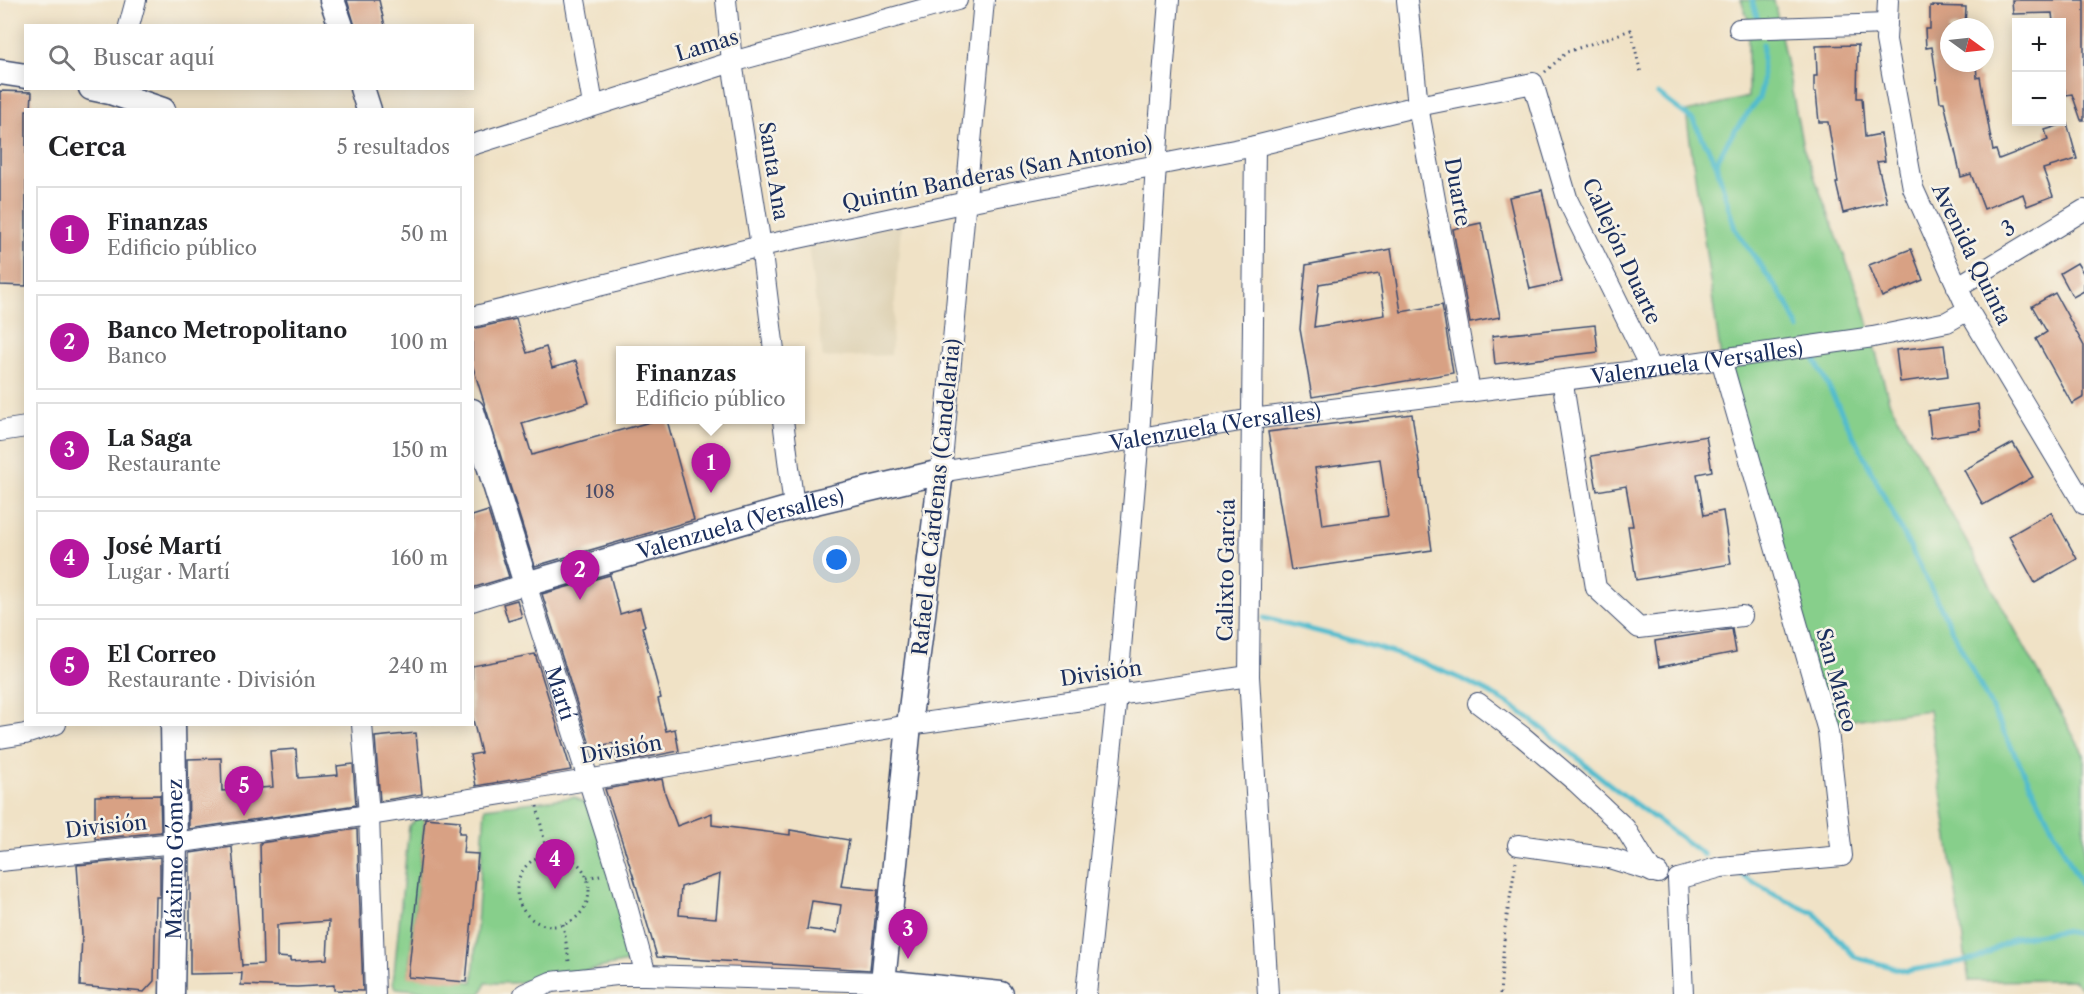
<!DOCTYPE html>
<html lang="es">
<head>
<meta charset="utf-8">
<style>
	body { margin:0; font-family:"Libre Caslon Text",serif; background:#f6f6f6; color:#202124 }
	.controls { position:absolute; right:18px; top:18px; display:grid; overflow:hidden; border-radius:0px; box-shadow:0 3px 15px #0003 }
	.controls button { width:54px; height:54px; display:grid; place-items:center; padding:0; border:0; border-bottom:2px solid #e0e0e0; background:#fff; color:#202124; font:30px sans-serif }
	.compass { position:absolute; left:1940px; top:18px; width:54px; height:54px; border-radius:50%; background:#fff; box-shadow:0 3px 15px #0003; rotate:105deg }
	.you { position:absolute; left:837px; top:560px; width:21px; height:21px; margin:-15px; border:4px solid #fff; border-radius:50%; background:#1a73e8; box-shadow:0 0 0 9px #1a73e833 }
	.badge { display:grid; place-items:center; width:39px; height:39px; border-radius:50%; background:#b5179e; color:#fff; font-size:20px; font-weight:700 }
	.pin { position:absolute; translate:-50% -50px; filter:drop-shadow(0 2px 3px #0008) }
	.pin::after { content:''; position:absolute; top:32px; width:21px; height:18px; background:inherit; clip-path:polygon(0 0,100% 0,50% 100%) }
	.popup { position:absolute; left:616px; top:346px; width:189px; height:78px; box-sizing:border-box; display:grid; place-content:center; border-radius:0px; background:#fff; filter:drop-shadow(0 2px 4px #0005); font-size:20px; white-space:nowrap; color:#757577 }
	.popup b { font-size:22px; color:#202124 }
	.popup::after { content:''; position:absolute; left:50%; top:100%; margin-left:-12px; border:12px solid transparent; border-top-color:#fff }
	.list { margin:0; padding:0; list-style:none }
	h2 { display:flex; justify-content:space-between; align-items:center; height:78px; margin:0; padding:0 24px; font-size:26px }
	h2 small { font-size:20px; font-weight:400; color:#757577 }
	.list li { display:grid; grid-template-columns:39px 1fr auto; gap:18px; align-items:center; box-sizing:border-box; height:96px; margin:0 12px 12px; padding:0 12px; border:2px solid #e0e0e0; border-radius:0px }
	.list b { display:block; font-size:22px; white-space:nowrap }
	.list p { margin:0; font-size:20px; white-space:nowrap; color:#757577 }
	.list em { font-size:20px; font-style:normal; color:#757577 }
	.icon { flex:none; width:33px; height:33px; fill:none; stroke:currentColor; stroke-width:2; stroke-linecap:round; stroke-linejoin:round }
	.map { position:relative; flex:none; width:2084px; height:994px; overflow:hidden }
	.search { position:absolute; background:#fff; box-shadow:0 3px 15px #0003; left:24px; top:24px; width:450px; height:66px; display:flex; align-items:center; gap:15px; box-sizing:border-box; padding:0 21px; border-radius:0px; color:#757577; font-size:22px }
	.panel { position:absolute; background:#fff; box-shadow:0 3px 15px #0003; left:24px; top:108px; width:450px; height:618px; border-radius:0px }
	.map>svg:first-child { display:block }
	.built { fill:#dfd3b6 }
	.green { fill:#87cf8b; stroke:#517f74; stroke-width:1.5 }
	.lines { fill:none; stroke-linecap:round; stroke-linejoin:round }
	.stream { stroke:#51bcce; stroke-width:5 }
	.building { fill:#d8a184; fill-rule:evenodd }
	.minor-casing { stroke:#3b4a6e; stroke-width:22 }
	.major-casing { stroke:#3b4a6e; stroke-width:27 }
	.path { stroke:#3b4a6e; stroke-width:3; stroke-dasharray:1.5 4.5; stroke-linecap:butt }
	.minor { stroke:#fff; stroke-width:20 }
	.major { stroke:#fff; stroke-width:24 }
	.labels { text-anchor:middle; dominant-baseline:central; stroke-width:5; stroke-linejoin:round; paint-order:stroke }
	.number-label { font-size:18px; fill:#4a4c68 }
	.street-label { font-size:21px; fill:#1b2f5e; stroke:#f7f3e8 }
</style>
</head>
<body>
<div class="map">
<svg width="2084" height="994" viewBox="0 0 2084 994">
	<rect width="100%" height="100%" fill="#f7f3e8"/>
	<filter id="ink" filterUnits="userSpaceOnUse"><feTurbulence type="fractalNoise" baseFrequency=".0167" numOctaves="2"/><feDisplacementMap in="SourceGraphic" scale="12" xChannelSelector="R" yChannelSelector="G"/><feConvolveMatrix kernelMatrix="1 2 1 2 8 2 1 2 1" color-interpolation-filters="sRGB"/></filter>
	<filter id="wash" filterUnits="userSpaceOnUse"><feTurbulence type="fractalNoise" baseFrequency=".008" numOctaves="4" result="noise"/><feDisplacementMap in="SourceGraphic" scale="24" xChannelSelector="R" yChannelSelector="G"/><feGaussianBlur stdDeviation="1.35" result="paint"/><feColorMatrix in="noise" values="0 0 0 0 0 0 0 0 0 0 0 0 0 0 0 0 0 1.4 0 .05"/><feComposite in="paint" operator="in"/></filter>
	<g filter="url(#wash)">
		<rect width="100%" height="100%" fill="#f0e2c6"/>
		<polygon class="built" points="901,224 891,355 823,358 808,245"/>
		<g class="green">
			<polygon points="1741,0 1774,0 1803,147 1864,308 1889,401 2084,755 2084,991 2074,980 1969,981 1929,710 1852,720 1828,731 1721,359 1686,112 1748,97 1748,19"/>
			<polygon points="574,797 591,806 634,956 627,962 581,972 514,983 486,983 481,994 457,994 395,988 393,983 409,826 416,819 425,818 408,976 473,982 485,808"/>
		</g>
		<g class="lines">
			<g class="stream">
				<polyline points="1752,0 1758,21"/>
				<polyline points="1658,94 1693,120 1716,163 1735,229 1787,303 1799,329"/>
				<polyline points="1716,163 1729,139 1759,98 1762,87 1763,44"/>
				<polyline points="1814,358 2084,890"/>
				<path d="M 1264,618 C 1343,637 1425,657 1497,697 C 1532,716 1567,750 1598,775 C 1632,803 1669,828 1704,855"/>
				<polyline points="1741,875 1777,896 1814,913 1855,957 1906,971 1977,959 2014,938 2063,931 2084,935"/>
			</g>
		</g>
		<g id="blocks">
			<g class="building">
				<polygon points="347,0 379,0 385,26 355,26"/>
				<polygon points="2012,0 2084,0 2084,120 2081,120 2072,94 2066,95 2061,74 2061,22 2053,22 2052,13 2013,14"/>
				<polygon points="1930,6 1966,7 1965,27 1949,27 1949,63 1976,63 1977,78 1980,77 1993,151 1996,150 1999,159 2048,140 2045,130 2067,123 2077,159 2043,169 2053,196 2027,206 2023,194 1984,209 1971,174 1961,177 1944,102 1940,102 1932,47 1926,48 1925,29 1930,29"/>
				<polygon points="1858,45 1857,98 1862,98 1865,137 1881,134 1885,161 1877,162 1887,202 1843,213 1836,183 1838,183 1828,122 1819,122 1816,92 1814,92 1814,76 1817,76 1816,46"/>
				<polygon points="0,91 32,92 31,110 26,110 26,286 0,285"/>
				<polygon points="1542,190 1562,282 1530,289 1509,197"/>
				<polygon points="1481,223 1500,317 1470,323 1453,229"/>
				<path d="M 1391,249 L 1401,312 L 1442,305 L 1453,373 L 1312,397 L 1300,329 L 1306,265 ZM 1379,274 L 1385,315 L 1314,327 L 1319,284 Z"/>
				<polygon points="1911,249 1923,280 1882,297 1869,265"/>
				<polygon points="2077,263 2084,274 2084,291 2073,297 2060,273"/>
				<polygon points="2055,293 2084,346 2084,397 2072,404 2036,339 2047,332 2032,306"/>
				<polygon points="516,319 527,353 546,347 552,368 576,361 589,403 522,423 532,455 657,420 667,420 694,520 535,566 472,364 472,329"/>
				<polygon points="1595,325 1598,352 1495,364 1492,336"/>
				<polygon points="1944,345 1948,376 1900,382 1896,350"/>
				<polygon points="1978,404 1981,430 1931,438 1928,411"/>
				<path d="M 1412,414 L 1432,550 L 1291,570 L 1268,432 ZM 1380,459 L 1388,516 L 1323,525 L 1315,468 Z"/>
				<polygon points="1706,436 1712,471 1697,474 1704,515 1723,511 1731,564 1636,580 1628,526 1633,526 1626,486 1597,491 1591,456"/>
				<polygon points="2013,443 2033,477 1983,505 1964,470"/>
				<polygon points="488,511 509,577 472,588 472,516"/>
				<polygon points="2051,512 2077,559 2035,583 2009,536"/>
				<polygon points="610,575 620,614 640,608 645,626 642,627 661,698 658,699 666,731 675,729 679,751 617,763 613,743 591,748 542,594"/>
				<polygon points="517,600 522,617 508,621 503,604"/>
				<polygon points="1732,629 1736,652 1659,667 1655,641"/>
				<polygon points="535,654 571,770 476,786 470,755 481,753 472,716 472,666"/>
				<polygon points="416,733 422,794 380,801 375,737"/>
				<polygon points="296,749 298,778 338,775 337,766 353,764 356,805 189,829 188,759 221,758 222,791 273,787 270,751"/>
				<path d="M 662,779 L 665,793 L 677,826 L 712,813 L 712,825 L 790,835 L 790,830 L 849,840 L 841,886 L 878,890 L 870,970 L 657,957 L 633,875 L 605,789 ZM 720,874 L 716,918 L 679,915 L 681,887 ZM 812,901 L 841,905 L 837,933 L 807,929 Z"/>
				<polygon points="160,795 161,832 95,839 95,796"/>
				<polygon points="425,818 460,821 459,833 465,833 463,853 478,854 466,982 408,977"/>
				<path d="M 357,829 L 363,991 L 334,990 L 334,985 L 297,987 L 241,985 L 242,973 L 190,974 L 190,853 L 232,847 L 242,967 L 242,965 L 263,964 L 260,843 ZM 329,921 L 327,959 L 290,961 L 290,958 L 277,957 L 277,925 Z"/>
				<polygon points="160,857 160,897 156,897 154,981 144,992 80,986 82,934 77,865"/>
			</g>
		</g>
	</g>
	<g filter="url(#ink)">
		<use href="#blocks" fill-opacity="0" stroke="#3b4a6e" stroke-width="1.5"/>
		<g class="lines">
			<defs>
				<g id="minor">
					<polyline points="575,0 593,105"/>
					<polyline points="726,0 732,62 761,246 774,350"/>
					<path id="s1" d="M 984,0 L 941,472 L 1252,419 L 1651,369 L 1873,337 L 1947,322 L 1968,310"/>
					<polyline points="1407,0 1418,106 1470,392"/>
					<polyline points="1888,0 1886,40 1913,188 1968,310 2084,504"/>
					<polyline points="129,26 136,0"/>
					<polyline points="1739,29 1887,24"/>
					<polyline points="472,145 732,62 957,0"/>
					<polyline points="1255,146 1249,676 1268,994"/>
					<polyline points="1957,287 2084,210"/>
					<polyline points="472,317 761,246 967,202 1255,146 1418,106 1533,83 1568,201 1651,369"/>
					<polyline points="1564,380 1564,391 1596,588 1639,628 1742,616"/>
					<polyline points="783,420 794,507"/>
					<polyline points="0,431 26,427"/>
					<path id="s2" d="M 472,601 L 526,584 L 617,870 L 646,975"/>
					<polyline points="1478,703 1523,737 1576,782 1625,828 1652,872"/>
					<polyline points="362,724 369,815 375,994"/>
					<polyline points="0,738 25,734 56,724"/>
					<polyline points="1518,845 1609,858 1658,873"/>
					<polyline points="0,861 175,843 369,815 534,789 909,725 1249,676"/>
					<polyline points="1678,879 1721,867 1842,856 1828,731 1721,359"/>
					<polyline points="1678,879 1683,994"/>
					<polyline points="524,994 551,982 617,975 646,975 883,982 882,994"/>
					<polyline points="1086,994 1117,695 1139,437 1156,165 1169,0"/>
				</g>
				<g id="major">
					<polyline points="332,0 341,26"/>
					<polyline points="0,72 26,76"/>
					<polyline points="91,88 110,92 163,110"/>
					<polyline points="362,88 369,110"/>
					<path id="s3" d="M 472,411 L 526,584 L 794,507 L 941,472 L 909,725 L 883,982 L 1001,994"/>
					<path id="s4" d="M 172,994 L 175,843 L 173,724"/>
				</g>
			</defs>
			<use href="#minor" class="minor-casing"/>
			<use href="#major" class="major-casing"/>
			<g class="path">
				<polyline points="1545,72 1567,52 1631,30 1641,74"/>
				<polyline points="537,806 547,854"/>
				<circle cx="553" cy="890" r="36"/>
				<polyline points="587,878 600,875"/>
				<polyline points="563,924 569,961"/>
				<polyline points="1500,994 1505,928 1516,862"/>
			</g>
			<use href="#minor" class="minor"/>
			<use href="#major" class="major"/>
		</g>
	</g>
	<g class="labels">
		<g class="number-label">
			<text x="600" y="492">108</text>
		</g>
		<g class="street-label">
			<text transform="translate(707 45) rotate(-17)">Lamas</text>
			<text transform="translate(774 171) rotate(81)">Santa Ana</text>
			<text transform="translate(997 173) rotate(-11)">Quintín Banderas (San Antonio)</text>
			<text transform="translate(1458 192) rotate(80)">Duarte</text>
			<text transform="translate(2008 228) rotate(-31)">3</text>
			<text transform="translate(1622 251) rotate(65)">Callejón Duarte</text>
			<text transform="translate(1972 254) rotate(64)">Avenida Quinta</text>
			<text stroke="none"><textPath href="#s1" startOffset="1238">Valenzuela (Versalles)</textPath></text>
			<text stroke="none"><textPath href="#s1" startOffset="752">Valenzuela (Versalles)</textPath></text>
			<text transform="translate(936 497) rotate(-84)">Rafael de Cárdenas (Candelaria)</text>
			<text stroke="none"><textPath href="#s3" startOffset="404">Valenzuela (Versalles)</textPath></text>
			<text transform="translate(1226 570) rotate(-89)">Calixto García</text>
			<text transform="translate(1101 673) rotate(-8)">División</text>
			<text transform="translate(1837 680) rotate(75)">San Mateo</text>
			<text stroke="none"><textPath href="#s2" startOffset="171">Martí</textPath></text>
			<text transform="translate(621 749) rotate(-10)">División</text>
			<text transform="translate(106 826) rotate(-6)">División</text>
			<text stroke="none"><textPath href="#s4" startOffset="135">Máximo Gómez</textPath></text>
		</g>
	</g>
</svg>
<div class="controls">
<button>+</button>
<button>−</button>
</div>
<svg class="compass" viewBox="-18 -18 36 36"><path d="M0-13l5 13h-10z" fill="#e53935"/><path d="M0 13l5-13h-10z" fill="#757577"/></svg>
<div class="you"></div>
<div class="pin badge" style="left:711px;top:493px">1</div>
<div class="popup"><b>Finanzas</b>Edificio público</div>
<div class="pin badge" style="left:580px;top:600px">2</div>
<div class="pin badge" style="left:908px;top:959px">3</div>
<div class="pin badge" style="left:555px;top:889px">4</div>
<div class="pin badge" style="left:244px;top:816px">5</div>
<div class="search"><svg class="icon" aria-label="search" viewBox="0 0 24 24"><circle cx="10" cy="10" r="6"/><path d="M15 15l6 6"/></svg>Buscar aquí</div>
<section class="panel">
<h2>Cerca<small>5 resultados</small></h2>
<ul class="list">
<li><span class="badge">1</span><div><b>Finanzas</b><p>Edificio público</p></div><em>50 m</em></li>
<li><span class="badge">2</span><div><b>Banco Metropolitano</b><p>Banco</p></div><em>100 m</em></li>
<li><span class="badge">3</span><div><b>La Saga</b><p>Restaurante</p></div><em>150 m</em></li>
<li><span class="badge">4</span><div><b>José Martí</b><p>Lugar · Martí</p></div><em>160 m</em></li>
<li><span class="badge">5</span><div><b>El Correo</b><p>Restaurante · División</p></div><em>240 m</em></li>
</ul>
</section>
</div>
</body>
</html>
